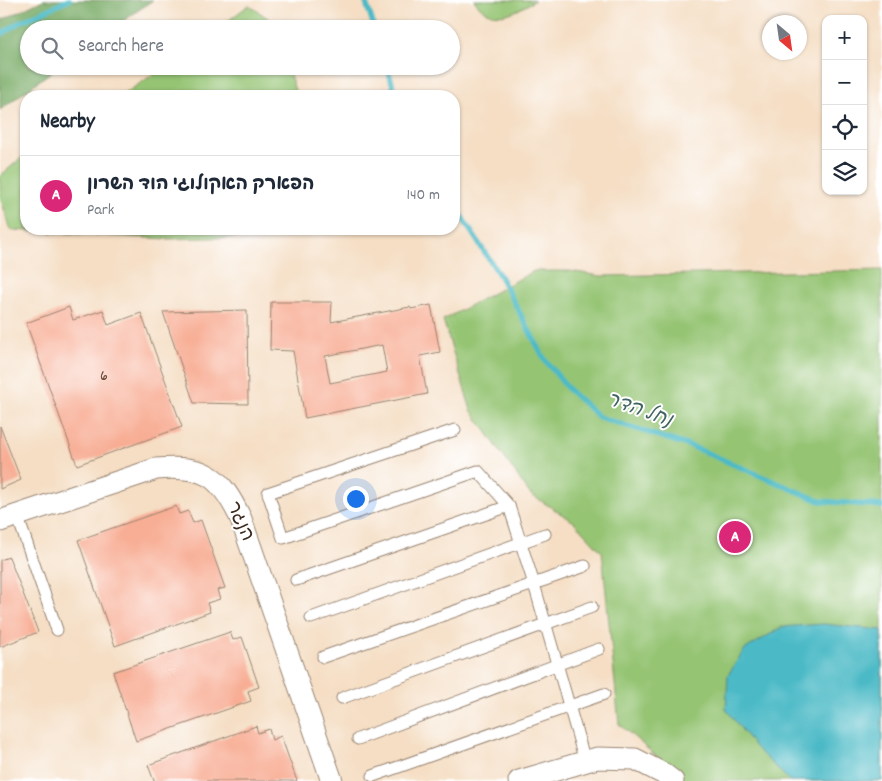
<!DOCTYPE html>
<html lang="en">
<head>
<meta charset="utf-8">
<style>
	body { margin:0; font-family:Dekko,"Playpen Sans Hebrew",sans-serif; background:#f6f6f7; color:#1f2937 }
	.controls { position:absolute; right:15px; top:15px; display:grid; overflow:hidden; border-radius:10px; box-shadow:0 1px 4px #0004 }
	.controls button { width:45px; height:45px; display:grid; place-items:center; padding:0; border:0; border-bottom:1px solid #e0e1e3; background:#fff; color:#1f2937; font:25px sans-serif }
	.compass { position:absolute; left:762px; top:15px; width:45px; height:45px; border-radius:50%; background:#fff; box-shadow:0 1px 4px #0004; rotate:151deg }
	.you { position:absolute; left:355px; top:498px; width:18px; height:18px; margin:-12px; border:4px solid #fff; border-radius:50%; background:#1a73e8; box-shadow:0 0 0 8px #1a73e833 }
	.badge { display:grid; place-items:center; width:32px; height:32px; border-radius:50%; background:#db2777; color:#fff; font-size:16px; font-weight:700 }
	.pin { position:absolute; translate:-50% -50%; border:2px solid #fff; box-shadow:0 1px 5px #0006 }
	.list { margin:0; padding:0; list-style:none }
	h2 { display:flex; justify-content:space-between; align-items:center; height:65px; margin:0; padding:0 20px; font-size:21px }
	h2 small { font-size:16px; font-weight:400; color:#747a83 }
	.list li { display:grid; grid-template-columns:32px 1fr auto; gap:15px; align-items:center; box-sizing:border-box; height:80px; padding:0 20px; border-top:1px solid #e0e1e3 }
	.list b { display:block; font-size:19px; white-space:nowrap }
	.list p { margin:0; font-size:16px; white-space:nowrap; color:#747a83 }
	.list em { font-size:16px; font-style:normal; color:#747a83 }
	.icon { flex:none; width:28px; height:28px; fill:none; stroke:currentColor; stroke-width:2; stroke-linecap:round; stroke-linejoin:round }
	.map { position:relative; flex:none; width:882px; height:781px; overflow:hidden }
	.search { position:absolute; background:#fff; box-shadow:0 1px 4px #0004; left:20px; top:20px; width:440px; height:55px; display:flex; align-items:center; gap:12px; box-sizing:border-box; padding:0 18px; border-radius:28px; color:#747a83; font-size:19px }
	.panel { position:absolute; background:#fff; box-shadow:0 1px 4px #0004; left:20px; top:90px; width:440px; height:145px; border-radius:20px }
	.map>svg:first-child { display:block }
	.green { fill:#95c473; stroke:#687748 }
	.forest { fill:#78aa65; stroke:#5a6a42 }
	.water { fill:#4cbac6; stroke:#447272 }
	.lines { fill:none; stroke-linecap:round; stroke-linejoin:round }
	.stream { stroke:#4cbac6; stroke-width:5.5 }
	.building { fill:#f8ae95; fill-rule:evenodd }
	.service-casing { stroke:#988471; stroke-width:13 }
	.minor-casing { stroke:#988471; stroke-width:23 }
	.service { stroke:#fff; stroke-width:11 }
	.minor { stroke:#fff; stroke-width:21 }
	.labels { text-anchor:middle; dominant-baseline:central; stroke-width:4; stroke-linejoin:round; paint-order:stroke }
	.number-label { font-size:16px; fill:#6a4b3c }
	.street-label { font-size:19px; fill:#3b2a1e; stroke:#fff }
	.water-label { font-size:20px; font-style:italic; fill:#426461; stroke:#fff }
</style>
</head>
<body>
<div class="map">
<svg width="882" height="781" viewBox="0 0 882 781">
	<rect width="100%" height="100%" fill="#fff"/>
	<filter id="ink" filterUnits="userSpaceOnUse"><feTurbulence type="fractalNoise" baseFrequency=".02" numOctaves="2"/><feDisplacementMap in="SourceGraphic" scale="10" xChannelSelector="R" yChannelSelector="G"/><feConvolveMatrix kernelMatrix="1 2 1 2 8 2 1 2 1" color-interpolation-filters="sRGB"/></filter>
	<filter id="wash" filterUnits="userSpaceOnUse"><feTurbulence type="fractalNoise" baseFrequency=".0096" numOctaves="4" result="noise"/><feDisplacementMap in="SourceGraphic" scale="20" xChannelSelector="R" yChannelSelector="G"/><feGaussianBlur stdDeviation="1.12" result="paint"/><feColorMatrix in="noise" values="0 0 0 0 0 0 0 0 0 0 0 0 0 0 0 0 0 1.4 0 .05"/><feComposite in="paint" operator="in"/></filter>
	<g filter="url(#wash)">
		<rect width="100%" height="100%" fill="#f5dec4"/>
		<g class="green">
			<path d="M 474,0 L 535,0 C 514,14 491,25 474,0 Z"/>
			<polygon points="249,5 272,21 274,29 217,29"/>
			<polygon points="166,66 287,66 297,96 121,96"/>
			<polygon points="26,154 26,229 297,229 261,237 167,239 11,230 0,197 0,176"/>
			<polygon points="882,270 882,781 685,781 619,724 602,552 574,522 530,494 471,410 443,320 534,271 570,271 600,276"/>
		</g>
		<polygon class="forest" points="43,0 153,0 112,29 29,29 29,66 59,66 0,110 0,21"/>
		<polygon class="water" points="823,624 882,630 882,781 790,781 755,747 726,709 728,675 744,650 782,627"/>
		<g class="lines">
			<g class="stream">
				<polyline points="365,0 375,29"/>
				<polyline points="0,35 20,22 69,0"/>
				<polyline points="387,66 396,96"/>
				<polyline points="454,205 500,276 545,360 569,390 599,417 693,447 820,501 882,506"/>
			</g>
		</g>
		<g id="blocks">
			<g class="building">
				<path d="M 271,302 L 332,302 L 331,322 L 410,307 L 411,309 L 431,305 L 440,352 L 420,356 L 427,394 L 305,418 L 293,351 L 270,350 ZM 382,345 L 387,372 L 330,383 L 325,356 Z"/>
				<polygon points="69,307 73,320 103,310 108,325 141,313 182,427 77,465 26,323"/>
				<polygon points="247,310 248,404 194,403 163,312"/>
				<polygon points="0,426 21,480 0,489"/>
				<polygon points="176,506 179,514 188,511 193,523 201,520 225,588 217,590 220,599 207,603 210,612 115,646 78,540"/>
				<polygon points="9,557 38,632 0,647 0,560"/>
				<polygon points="230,632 233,640 242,637 259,687 248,691 251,701 136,741 113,672"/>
				<polygon points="256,726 258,733 269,729 272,740 281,736 297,781 154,781 148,765"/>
			</g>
		</g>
	</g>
	<g filter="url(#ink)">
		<use href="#blocks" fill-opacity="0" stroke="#988471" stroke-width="1"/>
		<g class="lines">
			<defs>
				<g id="service">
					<polyline points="455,430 268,493 283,538 478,471 509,506 534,584 585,761"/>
					<polyline points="17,515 57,630"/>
					<polyline points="296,580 509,506"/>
					<polyline points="311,618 545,534"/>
					<polyline points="323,657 585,566"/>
					<polyline points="342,698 592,607"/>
					<polyline points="358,739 599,649"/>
					<polyline points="373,776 604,694"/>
				</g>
				<g id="minor">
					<path d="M 0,521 L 156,469 C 205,465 220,475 241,519 L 332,781"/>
					<polyline points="519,781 597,758 635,759 664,774 673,781"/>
				</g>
			</defs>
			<use href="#service" class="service-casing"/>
			<use href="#minor" class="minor-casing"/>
			<use href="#service" class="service"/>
			<use href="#minor" class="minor"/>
		</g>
	</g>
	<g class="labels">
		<g class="number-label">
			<text x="104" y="376">6</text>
		</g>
		<g class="street-label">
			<text transform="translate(239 522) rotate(66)">הנגר</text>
		</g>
		<g class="water-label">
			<text transform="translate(639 411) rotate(20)">נחל הדר</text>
		</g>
	</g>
</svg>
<div class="controls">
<button>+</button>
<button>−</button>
<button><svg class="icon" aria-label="locate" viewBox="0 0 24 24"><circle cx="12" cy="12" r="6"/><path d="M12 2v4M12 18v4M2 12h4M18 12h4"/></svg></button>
<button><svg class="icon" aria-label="layers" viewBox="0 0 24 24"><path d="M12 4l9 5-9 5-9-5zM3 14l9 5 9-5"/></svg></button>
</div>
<svg class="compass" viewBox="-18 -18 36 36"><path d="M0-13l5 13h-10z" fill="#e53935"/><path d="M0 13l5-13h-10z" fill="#747a83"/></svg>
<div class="you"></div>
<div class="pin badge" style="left:735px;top:537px">A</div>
<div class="search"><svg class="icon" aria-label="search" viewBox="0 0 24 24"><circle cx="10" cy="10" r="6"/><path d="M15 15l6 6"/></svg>Search here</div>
<section class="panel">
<h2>Nearby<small></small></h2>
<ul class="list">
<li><span class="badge">A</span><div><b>הפארק האקולוגי הוד השרון</b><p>Park</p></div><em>140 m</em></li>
</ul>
</section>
</div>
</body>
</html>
